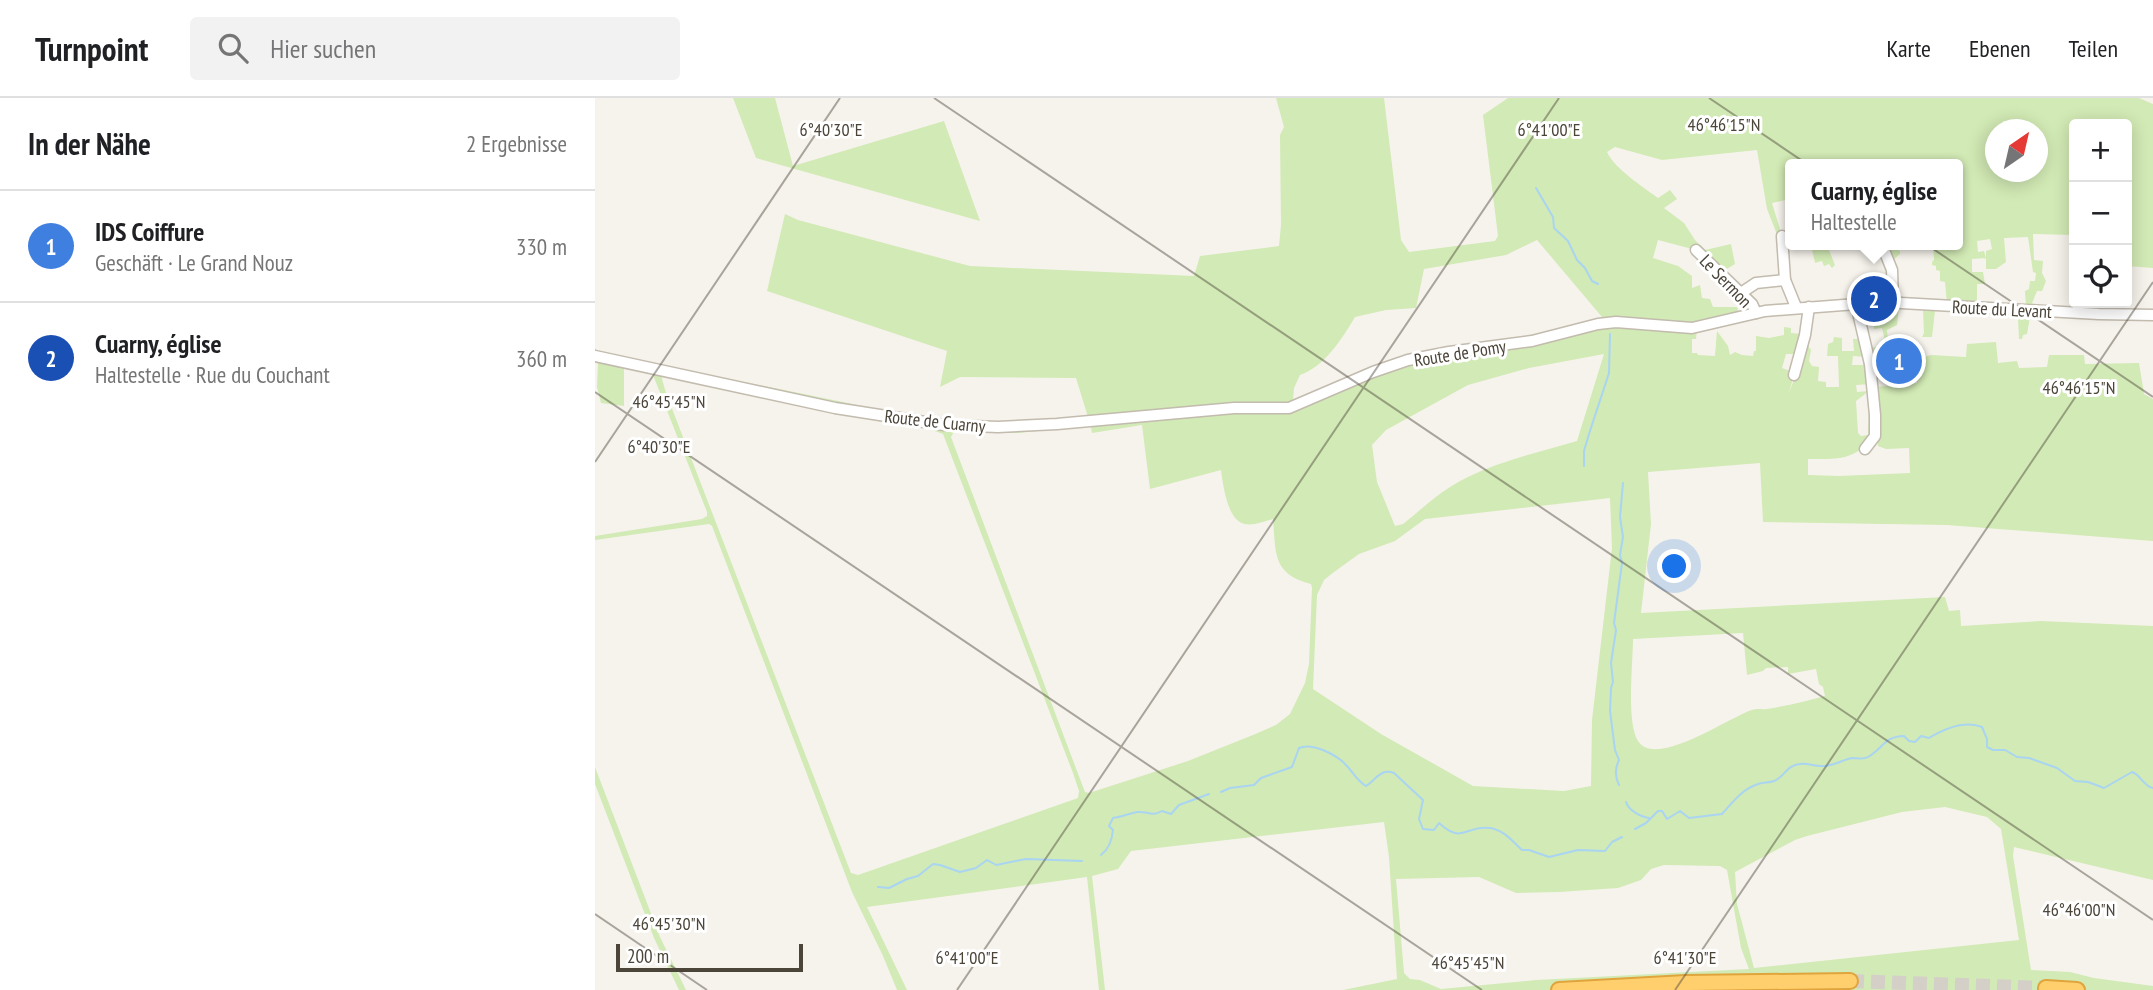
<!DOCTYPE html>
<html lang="de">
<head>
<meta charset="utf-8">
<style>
	body { margin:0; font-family:"PT Sans Narrow",sans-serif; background:#f2f2f2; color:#202124 }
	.controls { position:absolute; right:21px; top:21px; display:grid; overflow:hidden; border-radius:7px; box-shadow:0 4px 18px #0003 }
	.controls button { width:63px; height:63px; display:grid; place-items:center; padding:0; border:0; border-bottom:2px solid #e0e0e0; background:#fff; color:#202124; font:35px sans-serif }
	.compass { position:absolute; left:1390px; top:21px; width:63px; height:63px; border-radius:50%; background:#fff; box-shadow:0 4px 18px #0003; rotate:34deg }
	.scale { position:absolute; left:21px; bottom:18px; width:187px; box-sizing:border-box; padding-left:7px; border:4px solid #4b4439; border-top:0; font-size:19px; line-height:24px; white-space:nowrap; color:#4b4439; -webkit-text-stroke:5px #fff; paint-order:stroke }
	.you { position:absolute; left:1080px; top:469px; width:24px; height:24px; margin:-18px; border:5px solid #fff; border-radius:50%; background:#1a73e8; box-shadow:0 0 0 10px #1a73e833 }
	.badge { display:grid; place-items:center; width:46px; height:46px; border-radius:50%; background:#b45309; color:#fff; font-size:23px; font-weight:700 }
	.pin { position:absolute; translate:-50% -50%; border:4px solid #fff; box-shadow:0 2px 7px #0006 }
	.popup { position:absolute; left:1190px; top:61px; width:178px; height:91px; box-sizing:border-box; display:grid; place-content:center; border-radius:7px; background:#fff; filter:drop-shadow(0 2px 5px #0005); font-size:23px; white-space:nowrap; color:#757577 }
	.popup b { font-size:26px; color:#202124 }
	.popup::after { content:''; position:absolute; left:50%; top:100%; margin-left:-14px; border:14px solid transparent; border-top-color:#fff }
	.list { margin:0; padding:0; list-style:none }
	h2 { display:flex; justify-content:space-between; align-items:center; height:91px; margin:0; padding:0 28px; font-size:30px }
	h2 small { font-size:23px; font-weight:400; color:#757577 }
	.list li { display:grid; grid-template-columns:46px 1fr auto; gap:21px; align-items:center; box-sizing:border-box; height:112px; padding:0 28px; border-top:2px solid #e0e0e0 }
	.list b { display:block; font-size:26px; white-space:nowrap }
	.list p { margin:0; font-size:23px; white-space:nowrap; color:#757577 }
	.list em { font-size:23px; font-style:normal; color:#757577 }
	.icon { flex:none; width:38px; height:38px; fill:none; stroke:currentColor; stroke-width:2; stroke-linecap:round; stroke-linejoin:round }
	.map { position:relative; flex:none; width:1558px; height:892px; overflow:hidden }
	header { display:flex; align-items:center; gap:42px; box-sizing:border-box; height:98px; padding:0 35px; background:#fff; border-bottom:2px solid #e0e0e0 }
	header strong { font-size:33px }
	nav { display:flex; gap:38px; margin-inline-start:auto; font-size:24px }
	.search { width:490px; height:63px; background:#f2f2f2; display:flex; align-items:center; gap:18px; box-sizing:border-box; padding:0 24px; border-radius:7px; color:#757577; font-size:26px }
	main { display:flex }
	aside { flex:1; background:#fff }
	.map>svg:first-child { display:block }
	.green { fill:#d2eab5; fill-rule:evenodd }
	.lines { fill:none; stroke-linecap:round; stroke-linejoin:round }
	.stream { stroke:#a9d4f2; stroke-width:2 }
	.highway-tunnel { stroke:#d4d0c8; stroke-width:14; stroke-dasharray:14 7; stroke-linecap:butt }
	.minor-casing { stroke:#c2bbae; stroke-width:13 }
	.highway-casing { stroke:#e0a43c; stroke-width:18 }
	.minor { stroke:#fff; stroke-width:10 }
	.highway { stroke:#ffcf6e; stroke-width:14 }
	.ticks { fill:none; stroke:#4b4439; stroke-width:2; stroke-opacity:0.45 }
	.labels { text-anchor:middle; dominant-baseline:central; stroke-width:6; stroke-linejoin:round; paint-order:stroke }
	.street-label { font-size:18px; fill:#4b4439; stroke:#fff }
	.ticks-label { font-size:18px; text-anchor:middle; fill:#4b4439; stroke:#fff; stroke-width:6; stroke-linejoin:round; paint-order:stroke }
</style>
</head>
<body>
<header>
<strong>Turnpoint</strong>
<div class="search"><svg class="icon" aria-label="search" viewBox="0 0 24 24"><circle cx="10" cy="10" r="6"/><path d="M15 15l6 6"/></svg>Hier suchen</div>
<nav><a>Karte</a><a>Ebenen</a><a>Teilen</a></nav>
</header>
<main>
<aside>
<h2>In der Nähe<small>2 Ergebnisse</small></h2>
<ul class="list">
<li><span class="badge" style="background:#3f7fe0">1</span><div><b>IDS Coiffure</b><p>Geschäft · Le Grand Nouz</p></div><em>330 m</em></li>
<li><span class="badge" style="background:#1a4fb4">2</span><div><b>Cuarny, église</b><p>Haltestelle · Rue du Couchant</p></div><em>360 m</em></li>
</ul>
</aside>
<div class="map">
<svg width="1558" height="892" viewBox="0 0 1558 892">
	<rect width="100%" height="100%" fill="#f6f3ec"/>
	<g class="green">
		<polygon points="138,0 180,0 198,68 349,23 385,123 161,60"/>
		<path d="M 681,0 L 789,0 L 806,142 L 814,154 L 900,143 L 903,138 L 888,17 L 913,0 L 1544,0 L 1558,6 L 1558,170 L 1532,168 L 1532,26 L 1479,26 L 1479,137 L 1438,136 L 1439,162 L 1448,163 L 1447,175 L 1451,183 L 1447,193 L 1442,193 L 1437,205 L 1442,208 L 1431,209 L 1430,193 L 1434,191 L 1435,183 L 1440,183 L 1441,175 L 1438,174 L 1433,139 L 1409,140 L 1411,164 L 1401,171 L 1391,171 L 1391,153 L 1397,151 L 1395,141 L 1382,143 L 1383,154 L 1389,153 L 1391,160 L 1377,161 L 1377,174 L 1388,174 L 1390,186 L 1382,186 L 1382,204 L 1392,204 L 1392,208 L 1352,206 L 1350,184 L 1345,183 L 1345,173 L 1341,172 L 1341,168 L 1337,167 L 1337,164 L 1339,162 L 1338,147 L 1363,147 L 1363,66 L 1195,66 L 1195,101 L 1177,105 L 1187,138 L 1183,139 L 1172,111 L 1162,52 L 1067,62 L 1020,49 L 1012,54 C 1019,70 1048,89 1063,100 L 1075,92 L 1082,101 L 1069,110 L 1089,125 L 1100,142 L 1110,152 L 1136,146 L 1140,166 L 1125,175 L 1101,152 L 1063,142 L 1058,160 L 1083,168 L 1097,178 L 1097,190 L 1105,187 L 1107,200 L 1115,201 L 1118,209 L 1142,209 L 1145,219 L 1102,230 L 1101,241 L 1097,241 L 1097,255 L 1102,255 L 1103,257 L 1120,258 L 1122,233 L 1133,248 L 1135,257 L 1140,254 L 1147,257 L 1158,258 L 1159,253 L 1161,253 L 1161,238 L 1174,240 L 1189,237 L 1189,229 L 1196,230 L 1196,235 L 1206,236 L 1200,256 L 1191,256 L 1187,270 L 1198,274 L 1199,277 L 1194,295 L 1212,246 L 1216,252 L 1214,263 L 1217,268 L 1224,269 L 1223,283 L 1231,284 L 1231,289 L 1244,289 L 1243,258 L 1232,258 L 1233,246 L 1238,244 L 1239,239 L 1247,240 L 1247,253 L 1259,253 L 1258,241 L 1268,241 L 1273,259 L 1258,258 L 1257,267 L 1268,267 L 1268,265 L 1273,264 L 1275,286 L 1261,287 L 1262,294 L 1274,293 L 1261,303 L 1263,335 L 1266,338 L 1273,337 L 1274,309 L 1272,302 L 1279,302 L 1280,338 C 1258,363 1244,361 1213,361 L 1213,377 L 1244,378 L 1315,375 L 1314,350 L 1291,351 L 1283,348 L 1280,289 L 1322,285 L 1320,261 L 1336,257 L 1371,259 L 1372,246 L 1401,244 L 1403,265 L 1422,263 L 1424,270 L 1452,269 L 1454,257 L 1489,257 L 1490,266 L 1544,265 L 1549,296 L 1558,301 L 1558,443 L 1352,427 L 1168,424 L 1165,365 L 1053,374 L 1056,426 L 1046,515 L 1350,499 L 1354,513 L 1365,512 L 1366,528 L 1446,523 L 1558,528 L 1558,782 L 1419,749 L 1418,758 L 1436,872 L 1475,874 L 1499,880 L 1558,888 L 1558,892 L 748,892 L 802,881 L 794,759 L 789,724 L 536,753 L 523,771 L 497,778 L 510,892 L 504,892 L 492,779 L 272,809 L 312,892 L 302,892 L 288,858 L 257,794 L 117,428 L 114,426 L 0,442 L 0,438 L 107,421 L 112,418 L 112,414 L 58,277 L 53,274 L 29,270 L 29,308 L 6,305 L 2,289 L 3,264 L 0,263 L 0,250 L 3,254 L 341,323 L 403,326 L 493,319 L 481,280 L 365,279 L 345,289 L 352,253 L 172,193 L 190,116 L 203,122 L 375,168 L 599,178 L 605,158 L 684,148 L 686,127 L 685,37 L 689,29 ZM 1400,32 L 1442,32 L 1442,74 L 1400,74 ZM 942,142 L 1007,219 L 1001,223 L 769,273 L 698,303 L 699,290 L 705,277 C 729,269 747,241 760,219 L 791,212 L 821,210 L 829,171 L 911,157 ZM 1009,256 L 982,343 C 939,356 893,365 855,389 C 838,400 823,414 808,426 L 800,428 L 782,384 L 777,347 L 791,332 L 873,287 L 934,270 ZM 68,278 L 337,332 L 348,336 L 478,675 L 484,693 L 483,700 L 263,777 L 256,775 L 71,295 L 67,281 ZM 495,323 L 497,335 L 547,327 L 555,391 L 626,372 C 628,386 632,423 650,426 C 658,428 670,423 678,421 C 681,455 677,476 716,486 L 717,490 L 714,566 L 710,585 L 695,616 L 681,627 L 658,637 L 593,663 L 494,695 L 490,694 L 485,681 L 356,339 L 359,334 L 423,335 L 463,331 L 462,327 ZM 1015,400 L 1017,450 L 997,622 L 996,688 L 969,693 L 878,688 L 786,636 L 718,591 L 722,497 L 729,482 L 739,474 L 764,456 L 800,443 L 830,421 ZM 1148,535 L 1152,577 L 1168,573 L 1171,570 L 1193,569 L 1193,576 L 1221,571 L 1224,586 L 1228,589 L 1230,598 C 1212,603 1191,608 1172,611 C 1167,612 1162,610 1157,612 C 1134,619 1061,671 1043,643 C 1031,624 1038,564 1038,541 ZM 1350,709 L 1392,719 L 1406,731 L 1424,842 L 1159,870 L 1142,806 L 1140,774 L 1200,742 L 1212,738 L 1307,714 ZM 1069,767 L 1125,768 L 1132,772 L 1146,850 L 1154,871 L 941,882 L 846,891 L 825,882 L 815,881 L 809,875 L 801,781 L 884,779 L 921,795 L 964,794 L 1023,790 L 1046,782 L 1056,771 Z"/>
		<polygon points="1216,147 1232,147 1240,167 1237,170 1234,166 1229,168 1227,163 1220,165"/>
		<polygon points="1283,147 1297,147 1297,150 1305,153 1305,156 1297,163 1287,158 1283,162 1278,163 1274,156 1284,150"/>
		<polygon points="1284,208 1284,220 1293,220 1295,208 1304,209 1302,227 1292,232 1293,243 1313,240 1312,245 1310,246 1311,257 1293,255 1278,258 1276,250 1291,247 1287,230 1279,231 1276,211 1266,213 1266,210"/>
		<polygon points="1328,212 1340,213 1337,239 1327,239 1329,235"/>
		<polygon points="1420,215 1431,216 1435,219 1432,236 1428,237 1427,241 1424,241 1423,220 1420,220"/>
		<polygon points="0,669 65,839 91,892 84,892 59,840 0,686"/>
	</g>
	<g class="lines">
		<g class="stream">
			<polyline points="941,90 958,119 959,130 973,143 982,162 990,170 997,183 1003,186"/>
			<polyline points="989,368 989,353 994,336 1014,275 1015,236"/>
			<path d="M 1024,687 C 1020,679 1020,670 1024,662 L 1020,652 L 1015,613 L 1016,590 L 1018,584 L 1016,565 L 1021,532 L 1019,525 L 1027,465 L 1025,457 L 1028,439 L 1025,419 L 1028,385"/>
			<path d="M 626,694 L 635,690 L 659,687 L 666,680 L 697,669 L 704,650 C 717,644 742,657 751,667 C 759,675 761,682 771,688 C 781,682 785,670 799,675 L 828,702 L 824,721 L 828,731 L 839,732 L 844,725 C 868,747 870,727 895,730 C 909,732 918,744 927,752 L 934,752 L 954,759 L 983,752 L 1010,753 L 1017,744 L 1027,739"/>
			<path d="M 1031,704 C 1033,712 1046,719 1054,720"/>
			<path d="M 1040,731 L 1051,725 L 1063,713 L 1067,713 L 1072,721 L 1085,713 L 1094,720 L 1127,716 C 1137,705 1147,691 1163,686 C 1168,684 1174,685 1179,683 C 1190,679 1191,667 1205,666 C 1213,665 1219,668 1226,668 C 1236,669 1247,662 1257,660 C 1263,660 1268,662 1273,659 C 1287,651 1290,638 1309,638 L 1314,643 L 1320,644 L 1326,638 L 1334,640 C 1349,631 1369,622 1387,629 L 1392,641 L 1392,649 L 1398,652 L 1410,652 L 1422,659 L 1434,660 L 1462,670 L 1480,683 L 1493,684 L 1509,690 L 1537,674 C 1546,677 1549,689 1558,690"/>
			<path d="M 506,757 C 514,751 517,742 518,732 L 514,728 L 518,720 C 527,719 535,715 543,714 C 552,713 557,719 567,713 L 576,716 L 584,707 L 614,696"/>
			<polyline points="283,789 294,790 312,781 323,778 338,766 345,767 365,774 381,770 392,762 401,767 431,761 487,763"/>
		</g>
		<polyline class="highway-tunnel" points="1255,883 1451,890"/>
		<defs>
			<g id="minor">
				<polyline points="1187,138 1190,182"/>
				<polyline points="1287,147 1297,172 1298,204"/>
				<polyline points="1101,152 1157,206 1161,215"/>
				<polyline points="1146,195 1161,185 1190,182 1201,209"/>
				<polyline points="1261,206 1275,266 1280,317 1280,338 1270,351"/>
				<polyline points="0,258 240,310 349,327 403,329 462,326 639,310 694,310 778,274 813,262 854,254 937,243 1003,226 1021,224 1097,230 1170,213 1288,204 1504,216 1558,217"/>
				<polyline points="1199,277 1210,237 1214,209"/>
			</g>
			<g id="highway">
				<polyline points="1451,890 1482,892"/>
				<polyline points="964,892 1091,885 1255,883"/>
			</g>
		</defs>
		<use href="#minor" class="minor-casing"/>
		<use href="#highway" class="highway-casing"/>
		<use href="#minor" class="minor"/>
		<use href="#highway" class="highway"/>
	</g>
	<path class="ticks" d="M 339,0 L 1558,822M 1114,0 L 1558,299M 0,294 L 887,892M 0,364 L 245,0M 0,816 L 112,892M 362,892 L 964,0M 1080,892 L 1558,184"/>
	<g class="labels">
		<g class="street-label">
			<text transform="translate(1131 183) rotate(46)">Le Sermon</text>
			<text transform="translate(1407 211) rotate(3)">Route du Levant</text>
			<text transform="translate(865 255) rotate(-9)">Route de Pomy</text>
			<text transform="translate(340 323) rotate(6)">Route de Cuarny</text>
		</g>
	</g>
	<g class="ticks-label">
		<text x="1129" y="33">46°46'15"N</text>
		<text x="236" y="38">6°40'30"E</text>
		<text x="954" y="38">6°41'00"E</text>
		<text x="1484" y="296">46°46'15"N</text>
		<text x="74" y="310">46°45'45"N</text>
		<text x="64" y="355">6°40'30"E</text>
		<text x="1484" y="818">46°46'00"N</text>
		<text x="74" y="832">46°45'30"N</text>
		<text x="372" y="866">6°41'00"E</text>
		<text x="1090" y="866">6°41'30"E</text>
		<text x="873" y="871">46°45'45"N</text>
	</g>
</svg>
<div class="controls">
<button>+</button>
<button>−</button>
<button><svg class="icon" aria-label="locate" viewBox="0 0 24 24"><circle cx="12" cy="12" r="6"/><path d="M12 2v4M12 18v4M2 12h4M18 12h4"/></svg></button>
</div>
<svg class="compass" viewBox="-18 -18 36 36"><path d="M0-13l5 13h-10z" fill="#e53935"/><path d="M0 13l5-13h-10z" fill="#757577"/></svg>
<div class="scale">200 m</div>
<div class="you"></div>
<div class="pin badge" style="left:1304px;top:263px;background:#3f7fe0">1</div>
<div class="pin badge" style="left:1279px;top:201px;background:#1a4fb4">2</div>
<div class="popup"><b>Cuarny, église</b>Haltestelle</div>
</div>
</main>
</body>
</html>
